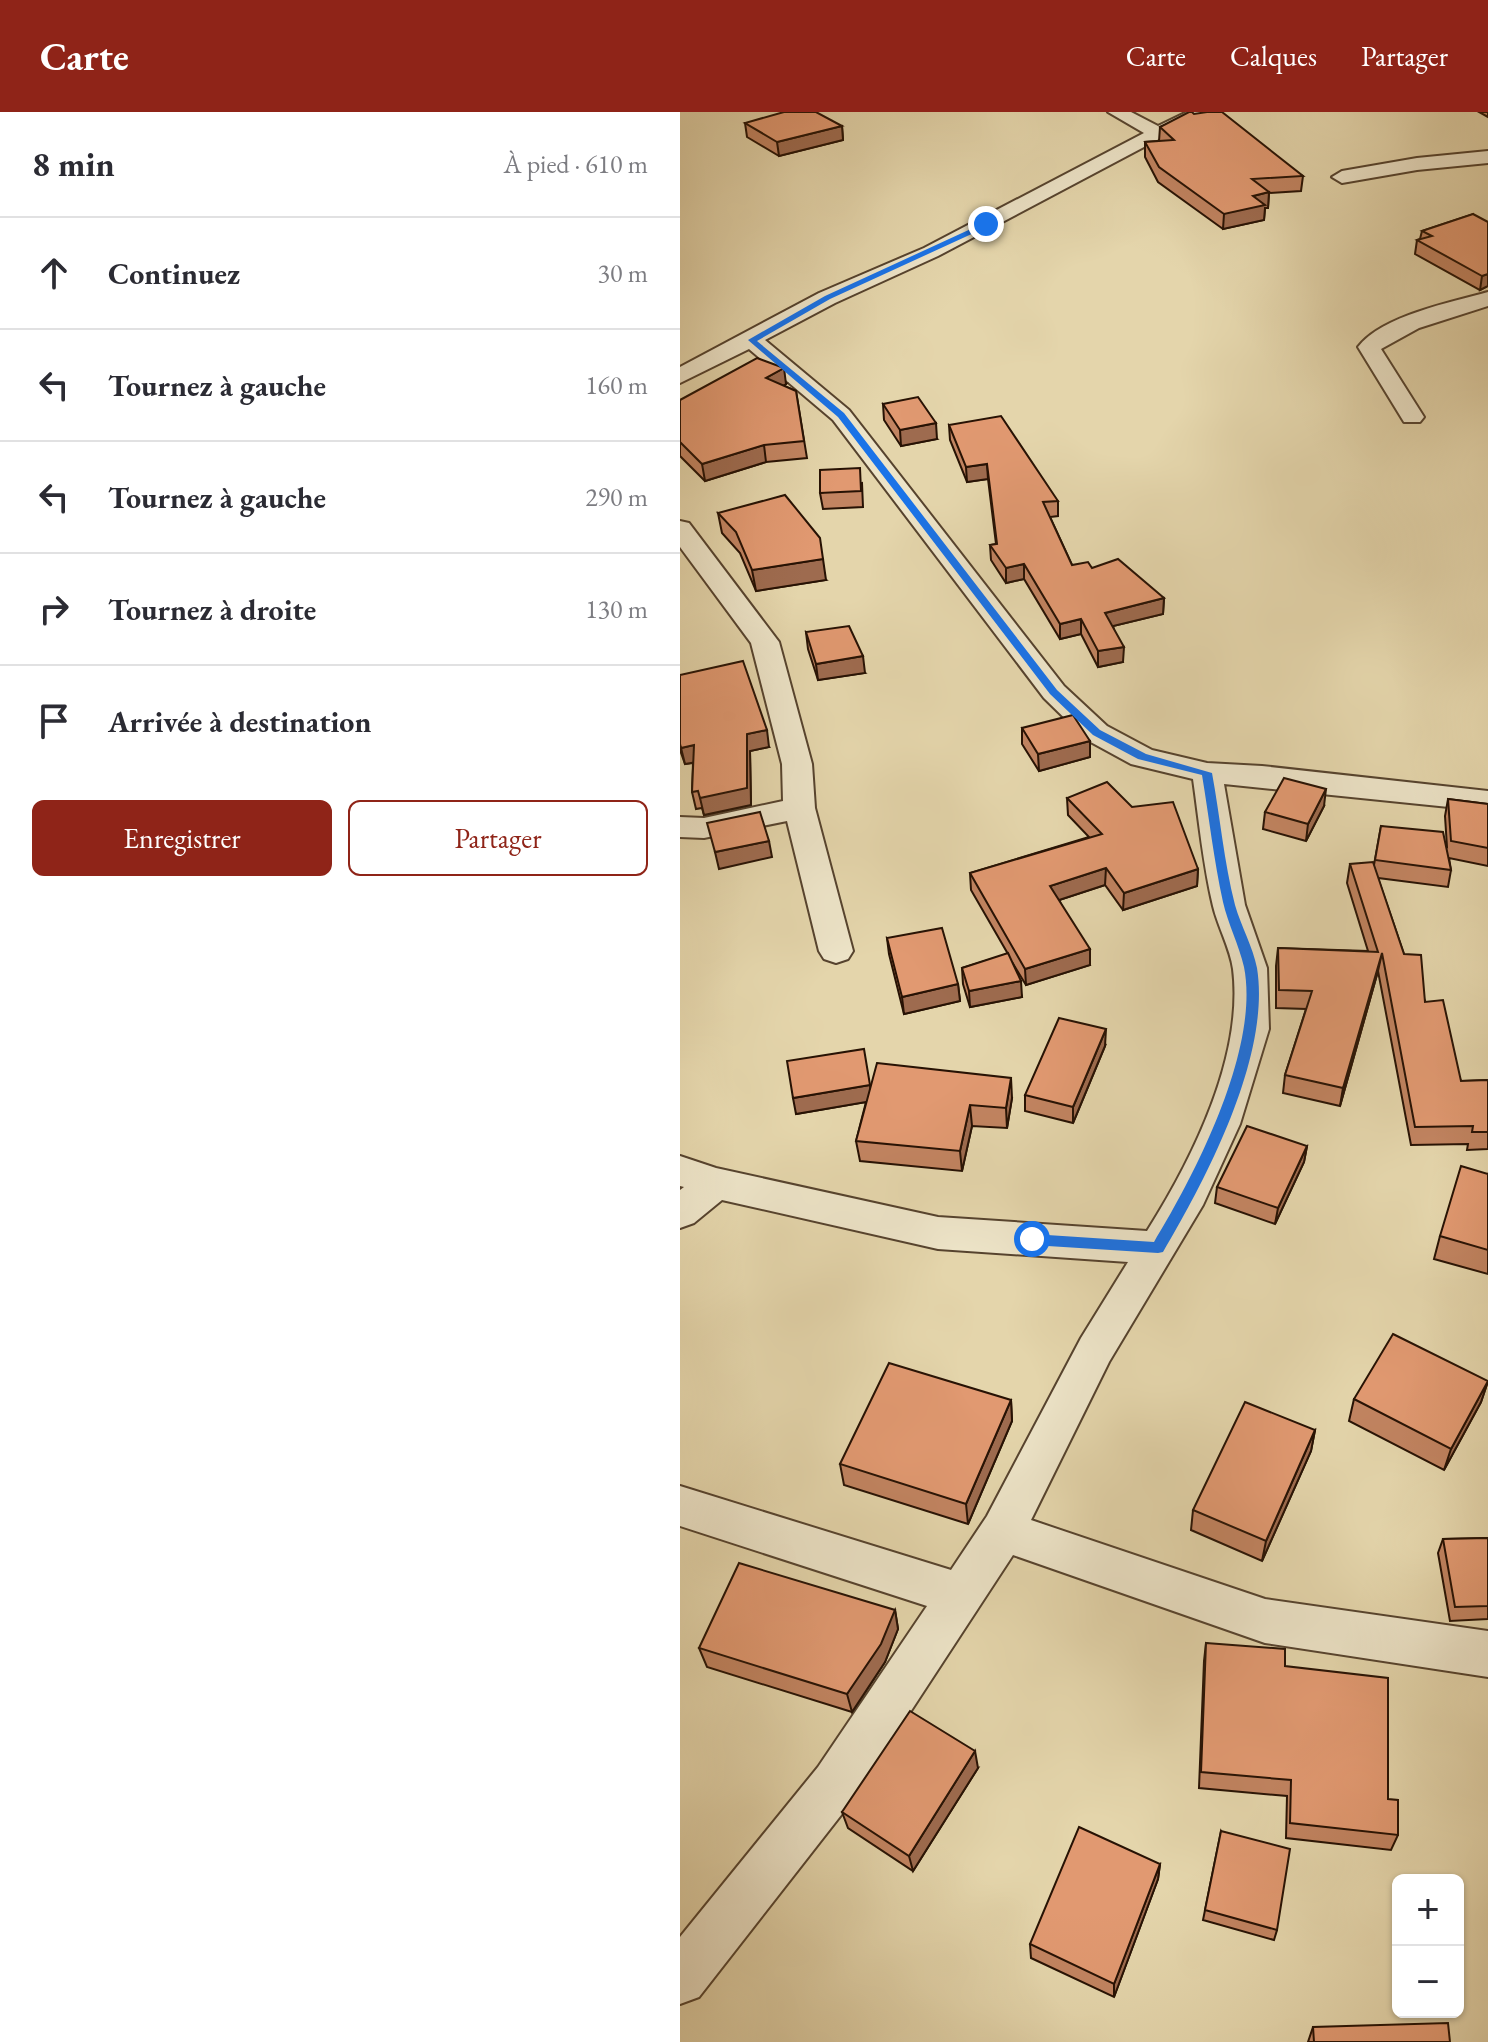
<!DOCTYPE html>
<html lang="fr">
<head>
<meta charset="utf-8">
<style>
	body { margin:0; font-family:"EB Garamond",serif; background:#f2f2f3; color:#2b2b33 }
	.controls { position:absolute; right:24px; bottom:24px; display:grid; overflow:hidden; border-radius:12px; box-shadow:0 2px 6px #0004 }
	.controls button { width:72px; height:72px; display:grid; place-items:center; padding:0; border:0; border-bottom:2px solid #e1e1e2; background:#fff; color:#2b2b33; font:40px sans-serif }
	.stop { position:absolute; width:24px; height:24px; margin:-18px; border:6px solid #1a73e8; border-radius:50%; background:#fff }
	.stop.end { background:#1a73e8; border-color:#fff; box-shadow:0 2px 8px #0008 }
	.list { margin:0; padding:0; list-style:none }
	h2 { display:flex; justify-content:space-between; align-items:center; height:104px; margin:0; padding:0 32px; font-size:34px }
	h2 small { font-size:26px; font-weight:400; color:#7c7c81 }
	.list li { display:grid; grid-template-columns:52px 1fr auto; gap:24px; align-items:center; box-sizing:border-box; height:112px; padding:0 32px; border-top:2px solid #e1e1e2 }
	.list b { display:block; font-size:30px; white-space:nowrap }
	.list em { font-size:26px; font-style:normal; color:#7c7c81 }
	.actions { display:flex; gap:16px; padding:24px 32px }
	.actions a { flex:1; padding:18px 0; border:2px solid #8f2418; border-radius:12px; text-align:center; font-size:28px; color:#8f2418 }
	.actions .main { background:#8f2418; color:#fff }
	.icon { flex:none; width:44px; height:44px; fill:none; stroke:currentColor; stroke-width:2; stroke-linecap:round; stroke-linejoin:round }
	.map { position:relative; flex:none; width:808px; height:1930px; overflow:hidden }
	header { display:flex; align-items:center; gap:48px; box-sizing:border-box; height:112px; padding:0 40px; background:#8f2418; color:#fff }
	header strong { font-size:38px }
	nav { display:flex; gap:44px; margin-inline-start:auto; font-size:28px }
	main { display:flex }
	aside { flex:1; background:#fff }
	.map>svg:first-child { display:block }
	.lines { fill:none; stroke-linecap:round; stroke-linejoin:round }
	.street-casing { stroke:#56432e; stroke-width:4 }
	.street { fill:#ede4c8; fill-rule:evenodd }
	.wall { fill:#c28461; stroke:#271204; stroke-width:2 }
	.shaded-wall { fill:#9e6b4f; stroke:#271204; stroke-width:2 }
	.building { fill:#e19971; stroke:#271204; stroke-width:2 }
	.route { fill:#1a73e8 }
</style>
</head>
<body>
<header>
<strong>Carte</strong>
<nav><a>Carte</a><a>Calques</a><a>Partager</a></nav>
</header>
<main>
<aside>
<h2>8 min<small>À pied · 610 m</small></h2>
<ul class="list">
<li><svg class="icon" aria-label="ahead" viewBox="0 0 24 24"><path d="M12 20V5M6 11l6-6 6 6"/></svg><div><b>Continuez</b></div><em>30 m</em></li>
<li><svg class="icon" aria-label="left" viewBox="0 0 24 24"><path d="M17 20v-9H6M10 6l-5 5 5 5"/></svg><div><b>Tournez à gauche</b></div><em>160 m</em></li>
<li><svg class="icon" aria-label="left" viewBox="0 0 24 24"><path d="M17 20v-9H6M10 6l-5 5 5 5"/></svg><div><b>Tournez à gauche</b></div><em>290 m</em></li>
<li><svg class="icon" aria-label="right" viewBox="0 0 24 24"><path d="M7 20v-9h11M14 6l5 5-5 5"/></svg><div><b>Tournez à droite</b></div><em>130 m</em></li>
<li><svg class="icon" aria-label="arrive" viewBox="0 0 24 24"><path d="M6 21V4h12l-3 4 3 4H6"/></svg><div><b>Arrivée à destination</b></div></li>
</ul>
<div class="actions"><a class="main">Enregistrer</a><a>Partager</a></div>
</aside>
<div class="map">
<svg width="808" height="1930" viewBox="0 0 808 1930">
	<rect width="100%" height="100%" fill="#e4d5ab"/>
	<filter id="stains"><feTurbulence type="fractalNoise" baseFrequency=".0025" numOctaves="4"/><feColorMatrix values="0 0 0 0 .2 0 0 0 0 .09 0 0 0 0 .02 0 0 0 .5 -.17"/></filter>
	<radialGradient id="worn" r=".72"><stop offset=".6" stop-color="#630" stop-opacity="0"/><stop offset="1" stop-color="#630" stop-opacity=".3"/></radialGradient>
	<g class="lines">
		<defs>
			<g id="street">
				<path d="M 428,0 L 451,0 L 478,14 L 507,0 L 530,0 L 258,144 L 155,191 L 85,228 L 169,298 L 384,574 L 427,614 L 472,638 L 527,651 L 582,654 L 808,679 L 808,699 L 544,672 L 565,793 L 587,856 L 589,917 L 560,1012 L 523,1093 L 429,1250 L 351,1408 L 585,1487 L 808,1519 L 808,1565 L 585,1531 L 333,1443 L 172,1689 L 19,1885 L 0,1892 L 0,1825 L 138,1655 L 247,1494 L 0,1414 L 0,1374 L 271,1458 L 307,1404 L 401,1226 L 448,1150 L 258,1137 L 42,1088 L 14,1111 L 0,1116 L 0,1078 L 4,1075 L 0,1074 L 0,1044 L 36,1056 L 258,1105 L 467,1119 C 512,1048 564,944 553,857 C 550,836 538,815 533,794 C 523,753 519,709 513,667 L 451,652 L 407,628 L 364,586 L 153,308 L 69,237 L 0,271 L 0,255 L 139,181 L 244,136 L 464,21 Z"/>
				<polygon points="808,39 808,51 737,58 662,71 652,65 662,59 737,46"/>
				<path d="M 808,180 L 808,194 L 739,216 L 701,237 L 744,305 L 740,310 L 724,310 L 678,235 C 701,204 772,190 808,180 Z"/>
				<polygon points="0,409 9,411 99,530 132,652 135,696 173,839 168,847 156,851 144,847 139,839 107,709 24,726 0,725 0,705 24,706 103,689 102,652 71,531 0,435"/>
			</g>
		</defs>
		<use href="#street" class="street-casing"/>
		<use href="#street" class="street"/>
	</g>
	<g class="wall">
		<polygon points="799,0 808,0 808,5"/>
		<polygon points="514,2 623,64 621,79 589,81 588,96 585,96 584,108 543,117 478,70 465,45 465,30 479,29 480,15"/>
		<polygon points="65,11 162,14 163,28 99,44 67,25"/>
		<polygon points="793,102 808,174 800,178 735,142 737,128 740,127 742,119"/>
		<polygon points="106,272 104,274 116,279 127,346 86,350 25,369 0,344 0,288"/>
		<polygon points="203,292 257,327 221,334 204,308"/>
		<polygon points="269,313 378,389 378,404 370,405 392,453 412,456 484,486 483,502 433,514 443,550 418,555 401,522 380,527 344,467 326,471 311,448 310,433 316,432 308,367 287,370 270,328"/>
		<polygon points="182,371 183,395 143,397 140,381"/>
		<polygon points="38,401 146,468 76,479 60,441 42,421"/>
		<polygon points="126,520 185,561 138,568 128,537"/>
		<polygon points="0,563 89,635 70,639 71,693 24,703 22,696 16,697 12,680 13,651 5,652 0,638"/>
		<polygon points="342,616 410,629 410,645 359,659 342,632"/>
		<polygon points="387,686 452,695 518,757 517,774 443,798 425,773 379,788 410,853 346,873 332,850 342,885 290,895 283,872 282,856 328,842 291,778 290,761 409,725 388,703"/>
		<polygon points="768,687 808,692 808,754 769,746 771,758 768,775 698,766 724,842 781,969 808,968 808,1037 787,1038 788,1032 731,1033 698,859 660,994 603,981 605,963 626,897 596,896 596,854 598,836 688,839 667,771 670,752 694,753 701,714 767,735 765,704"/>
		<polygon points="644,694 626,729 583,717 585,700"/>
		<polygon points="207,826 278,872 280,889 224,902 209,842"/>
		<polygon points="425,934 393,1011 345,999 345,983"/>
		<polygon points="190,975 332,986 327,1016 292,1014 282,1059 180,1049 176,1029 186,990 116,1002"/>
		<polygon points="627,1034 624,1050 595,1112 535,1091 537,1075"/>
		<polygon points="808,1062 808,1162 754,1147 760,1124"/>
		<polygon points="808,1269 801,1290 764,1358 669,1309 674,1287"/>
		<polygon points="331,1288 332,1309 288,1412 164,1373 160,1352"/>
		<polygon points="635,1318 631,1339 582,1449 511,1418 513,1398"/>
		<polygon points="808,1426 808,1507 770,1509 758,1441 763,1427"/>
		<polygon points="215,1498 218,1517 205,1550 172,1600 27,1555 19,1536"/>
		<polygon points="526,1531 605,1554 708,1687 718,1723 711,1738 606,1726 607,1684 519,1676 524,1549"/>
		<polygon points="298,1656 233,1759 168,1716 162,1700"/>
		<polygon points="541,1719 597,1818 594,1828 523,1808"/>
		<polygon points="480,1752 478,1767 434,1885 351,1846 350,1832"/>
		<polygon points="633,1915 770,1930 628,1930"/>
	</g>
	<g class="shaded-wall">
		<polygon points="162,14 163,28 99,44 97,30"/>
		<polygon points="589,80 588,96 585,96 584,108 543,117 544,102 573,84"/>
		<polygon points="808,162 808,174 800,178 802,164"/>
		<polygon points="104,256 106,272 88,283 86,266"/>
		<polygon points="256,311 257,327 221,334 220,318"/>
		<polygon points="84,333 86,350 25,369 22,352"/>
		<polygon points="307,352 308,367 287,370 286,355"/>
		<polygon points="143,447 146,468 76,479 72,458"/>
		<polygon points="344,452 344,467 326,471 326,456"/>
		<polygon points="484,486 483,502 425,516 425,501"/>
		<polygon points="401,507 401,522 380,527 380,512"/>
		<polygon points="444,535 443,550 418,555 418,539"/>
		<polygon points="183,544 185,561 138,568 136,552"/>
		<polygon points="87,618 89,635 70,639 71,693 24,703 20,686 67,622"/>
		<polygon points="410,629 410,645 359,659 358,642"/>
		<polygon points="14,633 17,650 5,652 1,636"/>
		<polygon points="646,677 644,694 626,729 628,712"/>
		<polygon points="89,729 92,745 39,757 35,740"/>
		<polygon points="426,756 425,773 370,791 370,774"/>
		<polygon points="518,757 517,774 443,798 444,781"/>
		<polygon points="410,837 410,853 346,873 345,857"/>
		<polygon points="702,841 698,859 660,994 663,976"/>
		<polygon points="341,869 342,885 290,895 289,879"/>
		<polygon points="278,872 280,889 224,902 222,885"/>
		<polygon points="426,917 425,934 393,1011 393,995"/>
		<polygon points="331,966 332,986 327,1016 326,996"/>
		<polygon points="190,973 192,989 116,1002 113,986"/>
		<polygon points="290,993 292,1014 282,1059 280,1039"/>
		<polygon points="627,1034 624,1050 595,1112 598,1096"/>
		<polygon points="808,1269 801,1290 764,1358 771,1337"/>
		<polygon points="331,1288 332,1309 288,1412 286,1392"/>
		<polygon points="635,1318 631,1339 582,1449 586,1429"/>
		<polygon points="215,1498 218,1517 205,1550 172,1600 167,1582"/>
		<polygon points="295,1639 298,1656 233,1759 229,1744"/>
		<polygon points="480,1752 478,1767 434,1885 434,1872"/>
	</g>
	<g class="building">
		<polygon points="104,0 136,0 162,14 97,30 65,11"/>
		<polygon points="509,0 512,0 514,2 527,0 542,0 623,64 572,67 589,80 573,84 585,93 544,102 479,55 465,30 494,28 480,15"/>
		<polygon points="793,102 808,110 808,162 802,164 737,128 752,124 742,119"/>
		<polygon points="77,246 104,256 86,266 116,279 124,329 84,333 22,352 0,330 0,288"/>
		<polygon points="238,285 256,311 220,318 203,292"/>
		<polygon points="321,304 378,389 363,390 392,453 408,450 412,456 438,447 484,486 425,501 444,535 418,539 401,507 380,512 344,452 326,456 310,433 317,432 307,352 286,355 269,313"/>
		<polygon points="180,356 181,379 140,381 140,358"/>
		<polygon points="105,383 140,426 143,447 72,458 56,420 38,401"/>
		<polygon points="169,514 183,544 136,552 126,520"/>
		<polygon points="63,549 87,618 67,622 67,676 20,686 18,679 12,680 14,633 1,636 0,632 0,563"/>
		<polygon points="393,603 410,629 358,642 342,616"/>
		<polygon points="604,666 646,677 628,712 585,700"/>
		<polygon points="427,670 452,695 493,690 518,757 444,781 426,756 370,774 410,837 345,857 290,761 422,722 387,686"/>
		<polygon points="768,687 808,692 808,736 771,729"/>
		<polygon points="80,700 89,729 35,740 27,711"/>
		<polygon points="701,714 763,720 771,758 695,748"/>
		<polygon points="693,750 724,842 741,843 745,890 763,888 781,969 808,968 808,1020 792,1020 793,1014 735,1015 702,841 663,976 605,963 632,879 599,878 598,836 698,840 670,752"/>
		<polygon points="262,816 278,872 222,885 207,826"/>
		<polygon points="328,841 341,869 289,879 282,856"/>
		<polygon points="379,906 426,917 393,995 345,983"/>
		<polygon points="184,937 190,973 113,986 107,949"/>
		<polygon points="197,951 331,966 326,996 290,993 280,1039 176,1029"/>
		<polygon points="567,1014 627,1034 598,1096 537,1075"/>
		<polygon points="781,1054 808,1062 808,1138 760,1124"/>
		<polygon points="713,1222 808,1269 771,1337 674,1287"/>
		<polygon points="209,1251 331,1288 286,1392 160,1352"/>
		<polygon points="565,1290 635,1318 586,1429 513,1398"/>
		<polygon points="808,1426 808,1494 775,1495 763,1427"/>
		<polygon points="59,1451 215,1498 201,1532 167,1582 19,1536"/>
		<polygon points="526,1531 605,1537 605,1554 708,1566 708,1687 718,1688 718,1723 610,1711 611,1668 521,1660"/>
		<polygon points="230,1599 295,1639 229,1744 162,1700"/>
		<polygon points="399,1715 480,1752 434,1872 350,1832"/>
		<polygon points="541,1719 610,1737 597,1818 525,1798"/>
		<polygon points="768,1911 770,1930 634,1930 633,1915"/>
	</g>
	<path class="route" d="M 306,110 L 309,114 L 150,187 L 77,229 L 164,301 L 377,578 L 420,618 L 466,642 L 532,661 C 540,704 544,750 555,793 C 561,814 573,835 577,856 C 591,943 527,1066 483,1140 L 478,1141 L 352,1133 L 345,1127 L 352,1122 L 474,1130 C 516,1061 580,936 564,855 C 559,833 548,812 543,790 C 534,749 529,705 522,663 L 458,647 L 413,623 L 370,582 L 158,305 L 68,228 L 145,184 Z"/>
	<rect width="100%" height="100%" filter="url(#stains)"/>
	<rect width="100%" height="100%" fill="url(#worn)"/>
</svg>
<div class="controls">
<button>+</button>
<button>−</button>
</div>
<div class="stop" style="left:352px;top:1127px"></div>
<div class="stop end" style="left:306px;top:112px"></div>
</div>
</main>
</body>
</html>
